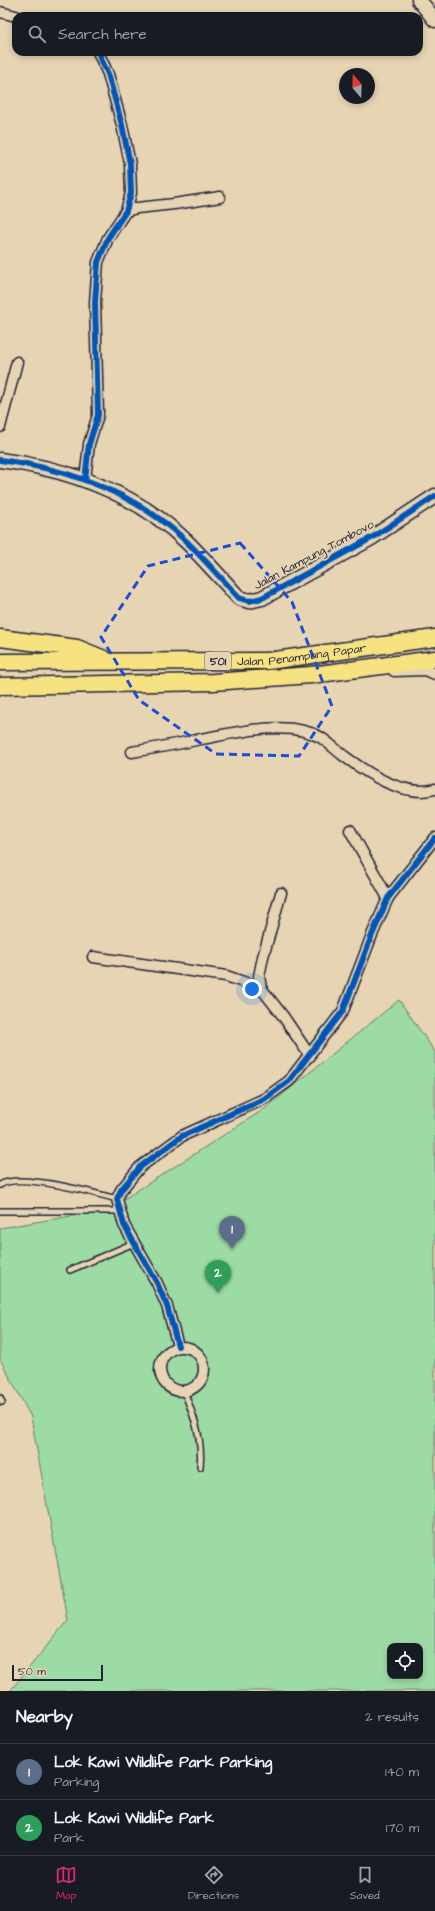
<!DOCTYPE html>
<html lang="en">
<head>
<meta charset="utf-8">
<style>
	body { margin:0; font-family:"Architects Daughter",sans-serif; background:#20242c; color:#f1f3f6 }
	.controls { position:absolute; right:12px; bottom:12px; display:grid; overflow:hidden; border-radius:8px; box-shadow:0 2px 6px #0003 }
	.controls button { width:36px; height:36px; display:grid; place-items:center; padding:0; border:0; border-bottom:1px solid #363941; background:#171b24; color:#f1f3f6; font:20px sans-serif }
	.compass { position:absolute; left:339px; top:68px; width:36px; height:36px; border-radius:50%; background:#171b24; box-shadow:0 2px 6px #0003; rotate:341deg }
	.scale { position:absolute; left:12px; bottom:10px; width:91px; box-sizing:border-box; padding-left:4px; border:2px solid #22223b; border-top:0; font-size:11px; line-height:14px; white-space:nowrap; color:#22223b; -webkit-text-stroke:3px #e6d4b2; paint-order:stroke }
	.you { position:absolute; left:252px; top:989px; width:14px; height:14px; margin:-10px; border:3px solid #fff; border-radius:50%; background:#1a73e8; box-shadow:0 0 0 6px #1a73e833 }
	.badge { display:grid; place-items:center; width:26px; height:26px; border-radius:50%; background:#db2777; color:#fff; font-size:13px; font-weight:700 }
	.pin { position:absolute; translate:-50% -33px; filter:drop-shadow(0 1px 2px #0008) }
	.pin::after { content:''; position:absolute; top:21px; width:14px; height:12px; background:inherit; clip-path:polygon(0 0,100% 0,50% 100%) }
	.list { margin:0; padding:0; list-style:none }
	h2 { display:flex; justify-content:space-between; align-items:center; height:52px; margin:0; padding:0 16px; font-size:17px }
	h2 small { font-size:13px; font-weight:400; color:#9ea1a6 }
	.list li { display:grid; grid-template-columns:26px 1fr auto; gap:12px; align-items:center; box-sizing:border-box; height:56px; padding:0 16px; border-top:1px solid #363941 }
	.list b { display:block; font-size:15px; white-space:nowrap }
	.list p { margin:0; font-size:13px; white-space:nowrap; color:#9ea1a6 }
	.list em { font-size:13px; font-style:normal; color:#9ea1a6 }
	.icon { flex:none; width:22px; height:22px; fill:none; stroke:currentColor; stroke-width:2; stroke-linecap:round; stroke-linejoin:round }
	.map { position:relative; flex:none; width:435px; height:1691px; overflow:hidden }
	.search { position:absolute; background:#171b24; box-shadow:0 2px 6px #0003; left:12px; right:12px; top:12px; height:44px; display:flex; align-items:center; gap:10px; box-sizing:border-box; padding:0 14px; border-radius:12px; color:#9ea1a6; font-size:15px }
	.sheet { height:164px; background:#171b24 }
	nav { display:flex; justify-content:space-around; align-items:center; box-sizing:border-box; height:56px; border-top:1px solid #363941; background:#171b24; font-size:11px; color:#9ea1a6 }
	nav a { display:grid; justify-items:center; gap:2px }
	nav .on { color:#db2777 }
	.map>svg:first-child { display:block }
	.green { fill:#9ddba4; stroke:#607e70; fill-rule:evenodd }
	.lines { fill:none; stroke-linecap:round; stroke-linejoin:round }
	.lane-casing { stroke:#22223b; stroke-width:8 }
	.street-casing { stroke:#22223b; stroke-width:13 }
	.secondary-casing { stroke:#22223b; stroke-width:17 }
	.primary-casing { stroke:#22223b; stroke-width:19 }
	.lane { stroke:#e6d4b2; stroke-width:5 }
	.street { stroke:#e6d4b2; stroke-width:10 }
	.secondary { stroke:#e6d4b2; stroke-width:14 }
	.primary { stroke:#f6e281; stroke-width:16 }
	.cycleway-casing { stroke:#e6d4b2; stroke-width:8 }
	.cycleway { stroke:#0057b8; stroke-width:6 }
	.marked { fill:none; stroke:#1d4ed8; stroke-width:3; stroke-dasharray:8 5; stroke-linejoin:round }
	.labels { text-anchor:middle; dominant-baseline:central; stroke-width:3.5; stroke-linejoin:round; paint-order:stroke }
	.shield { fill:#e6d4b2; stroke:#5d575f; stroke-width:1 }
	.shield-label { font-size:11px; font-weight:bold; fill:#22223b }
	.street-label { font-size:12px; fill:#22223b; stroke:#e6d4b2 }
</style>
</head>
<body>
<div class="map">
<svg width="435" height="1691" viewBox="0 0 435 1691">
	<rect width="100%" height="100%" fill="#e6d4b2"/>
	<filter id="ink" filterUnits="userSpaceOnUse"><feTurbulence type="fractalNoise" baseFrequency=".025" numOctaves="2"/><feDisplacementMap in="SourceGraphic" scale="8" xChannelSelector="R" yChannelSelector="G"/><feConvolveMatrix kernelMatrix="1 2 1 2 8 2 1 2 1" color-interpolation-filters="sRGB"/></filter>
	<g filter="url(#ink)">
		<path class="green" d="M 399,1000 L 435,1052 L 435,1691 L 10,1691 L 68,1620 L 31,1417 L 0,1359 L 0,1228 L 107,1210 L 266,1108 ZM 390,1646 L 420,1646 L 420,1676 L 390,1676 Z"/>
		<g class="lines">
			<defs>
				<g id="lane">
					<path d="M 0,1185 C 18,1172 95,1193 117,1199"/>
					<polyline points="0,1211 120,1211"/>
					<polyline points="70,1270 134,1243"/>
					<path d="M 184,1391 C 194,1417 203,1439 200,1467"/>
					<polyline points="0,1398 2,1402"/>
				</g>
				<g id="street">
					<polyline points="0,12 16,16"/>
					<polyline points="126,211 137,208 174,204 220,197"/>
					<polyline points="0,427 17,362"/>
					<polyline points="85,480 89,444 98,415 95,302 98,262 108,238 126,211 131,193 130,164 122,125 108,74 98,52"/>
					<polyline points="394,671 425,670 435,674"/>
					<path d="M 132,752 C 155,748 178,744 201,739 C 235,733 288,719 320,737 C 328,742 336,750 344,756 C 367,773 404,798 435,789"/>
					<polyline points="350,830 388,898"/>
					<polyline points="281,893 263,957 259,976 261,988 283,1016 310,1056"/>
					<polyline points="93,957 226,976 261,988"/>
					<polyline points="178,1346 167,1306 157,1283 124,1225 117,1199 121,1190 140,1167 182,1136 264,1099 289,1081 343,1011 372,935 388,898 435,838"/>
					<circle cx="182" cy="1369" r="22"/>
				</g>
				<g id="secondary">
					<polyline points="419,0 435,20"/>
					<path d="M 0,460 C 69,469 136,493 187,542 C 205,560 222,579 239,598 L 249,601 L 262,598 L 373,537 L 435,496"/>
				</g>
				<g id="primary">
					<polyline points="0,638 77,648 104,659"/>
					<path id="s1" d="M 0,662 L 268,661 L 435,638"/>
					<polyline points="0,686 213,682 311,675 435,659"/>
				</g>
			</defs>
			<use href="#lane" class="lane-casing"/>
			<use href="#street" class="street-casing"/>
			<use href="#secondary" class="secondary-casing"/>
			<use href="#primary" class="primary-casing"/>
			<use href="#lane" class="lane"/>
			<use href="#street" class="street"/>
			<use href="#secondary" class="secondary"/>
			<use href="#primary" class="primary"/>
			<defs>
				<g id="cycleway">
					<path d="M 0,460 C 69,469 136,493 187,542 C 205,560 222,579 239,598 L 249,601 L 262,598 L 373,537 L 435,496"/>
					<polyline points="85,480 89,444 98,415 95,302 98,262 108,238 126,211 131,193 130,164 122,125 108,74 98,52"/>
					<polyline points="178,1346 167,1306 157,1283 124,1225 117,1199 121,1190 140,1167 182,1136 264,1099 289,1081 343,1011 372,935 388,898 435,838"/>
				</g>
			</defs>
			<use href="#cycleway" class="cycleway-casing"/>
			<use href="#cycleway" class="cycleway"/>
		</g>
	</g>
	<path class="marked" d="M 240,543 L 292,602 L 332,706 L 299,756 L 216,754 L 139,700 L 101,637 L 148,566 Z"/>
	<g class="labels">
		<rect class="shield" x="205" y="652" width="26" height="18" rx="3"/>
		<g class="shield-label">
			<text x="218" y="661">501</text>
		</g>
		<g class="street-label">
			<text transform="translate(314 555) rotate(-28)">Jalan Kampung Tombovo</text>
			<text stroke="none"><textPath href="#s1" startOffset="302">Jalan Penampang Papar</textPath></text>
		</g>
	</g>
</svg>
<div class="controls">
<button><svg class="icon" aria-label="locate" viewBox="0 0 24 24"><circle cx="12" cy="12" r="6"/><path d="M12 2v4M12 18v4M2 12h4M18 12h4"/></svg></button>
</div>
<svg class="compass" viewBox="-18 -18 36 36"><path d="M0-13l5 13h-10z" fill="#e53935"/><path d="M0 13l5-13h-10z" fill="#9ea1a6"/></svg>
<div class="scale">50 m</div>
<div class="you"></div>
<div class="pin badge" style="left:232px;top:1249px;background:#5c6f8a">1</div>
<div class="pin badge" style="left:218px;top:1293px;background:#2e9e5b">2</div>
<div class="search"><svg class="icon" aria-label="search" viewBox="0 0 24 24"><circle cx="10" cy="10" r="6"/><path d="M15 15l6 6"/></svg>Search here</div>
</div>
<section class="sheet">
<h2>Nearby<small>2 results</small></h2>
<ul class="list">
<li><span class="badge" style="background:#5c6f8a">1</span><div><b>Lok Kawi Wildlife Park Parking</b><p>Parking</p></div><em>140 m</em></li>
<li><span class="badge" style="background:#2e9e5b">2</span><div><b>Lok Kawi Wildlife Park</b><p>Park</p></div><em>170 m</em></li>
</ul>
</section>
<nav>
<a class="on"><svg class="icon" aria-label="map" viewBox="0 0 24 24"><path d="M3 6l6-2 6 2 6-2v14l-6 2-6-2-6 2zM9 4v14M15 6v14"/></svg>Map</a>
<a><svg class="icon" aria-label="directions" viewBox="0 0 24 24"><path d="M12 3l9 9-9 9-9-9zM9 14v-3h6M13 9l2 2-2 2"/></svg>Directions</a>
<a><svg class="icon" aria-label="saved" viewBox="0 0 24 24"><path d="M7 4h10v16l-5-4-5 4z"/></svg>Saved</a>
</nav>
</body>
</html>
